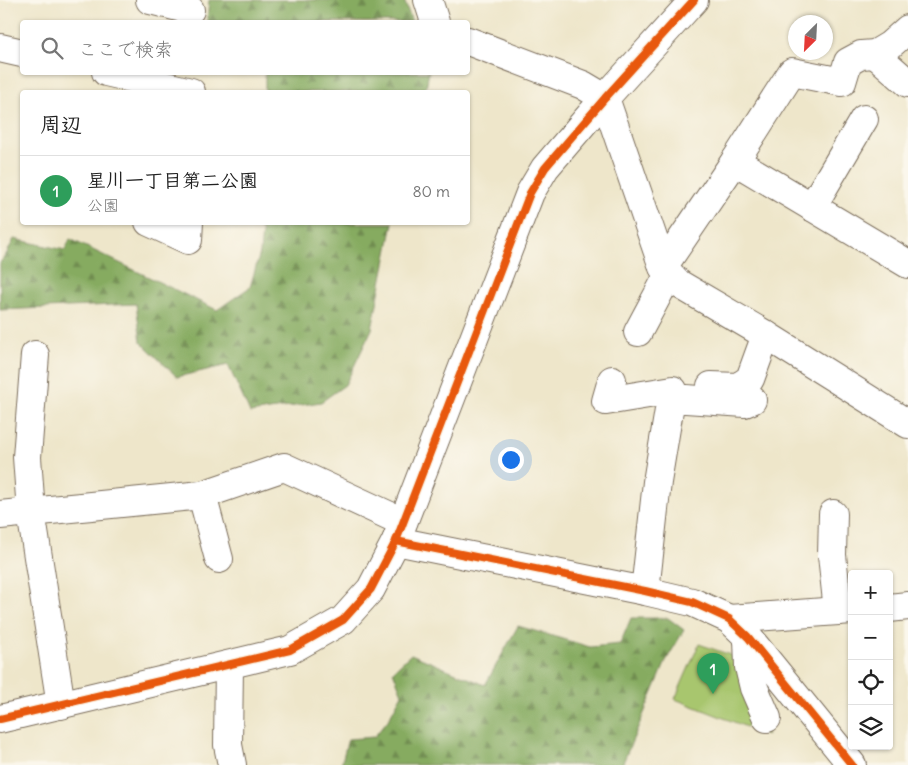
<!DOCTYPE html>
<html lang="ja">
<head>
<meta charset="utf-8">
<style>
	body { margin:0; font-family:Delius,"Klee One",sans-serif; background:#f6f6f6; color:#222 }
	.controls { position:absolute; right:15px; bottom:15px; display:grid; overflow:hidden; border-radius:5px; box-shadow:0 1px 4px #0004 }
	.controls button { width:45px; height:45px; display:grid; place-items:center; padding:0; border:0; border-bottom:1px solid #e0e0e0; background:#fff; color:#222; font:25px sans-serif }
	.compass { position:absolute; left:788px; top:15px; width:45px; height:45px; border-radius:50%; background:#fff; box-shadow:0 1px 4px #0004; rotate:204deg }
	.you { position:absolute; left:510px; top:459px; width:18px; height:18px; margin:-12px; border:4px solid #fff; border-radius:50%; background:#1a73e8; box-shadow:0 0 0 8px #1a73e833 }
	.badge { display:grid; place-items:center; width:32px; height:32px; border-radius:50%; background:#d1495b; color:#fff; font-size:16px; font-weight:700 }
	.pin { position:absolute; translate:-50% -41px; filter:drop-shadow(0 1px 2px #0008) }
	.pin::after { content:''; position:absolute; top:26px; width:18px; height:15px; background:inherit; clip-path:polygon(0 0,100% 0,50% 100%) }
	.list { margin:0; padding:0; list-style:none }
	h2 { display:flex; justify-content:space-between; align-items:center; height:65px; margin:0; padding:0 20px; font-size:21px }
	h2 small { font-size:16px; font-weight:400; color:#767676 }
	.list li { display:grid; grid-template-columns:32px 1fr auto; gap:15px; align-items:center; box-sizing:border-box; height:70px; padding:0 20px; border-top:1px solid #e0e0e0 }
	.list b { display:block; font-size:19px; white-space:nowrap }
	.list p { margin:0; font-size:16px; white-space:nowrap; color:#767676 }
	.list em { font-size:16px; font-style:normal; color:#767676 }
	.icon { flex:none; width:28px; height:28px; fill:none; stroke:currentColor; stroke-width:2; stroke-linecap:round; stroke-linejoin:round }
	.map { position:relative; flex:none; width:908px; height:765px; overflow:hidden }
	.search { position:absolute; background:#fff; box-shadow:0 1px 4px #0004; left:20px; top:20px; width:450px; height:55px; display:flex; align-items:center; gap:12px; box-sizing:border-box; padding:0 18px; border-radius:5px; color:#767676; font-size:19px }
	.panel { position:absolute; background:#fff; box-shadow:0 1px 4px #0004; left:20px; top:90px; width:450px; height:135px; border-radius:5px }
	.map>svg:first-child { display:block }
	.forest { fill:url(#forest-firs); stroke:#606a40 }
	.park { fill:#a8c66e; stroke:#727846 }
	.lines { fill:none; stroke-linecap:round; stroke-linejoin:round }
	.minor-casing { stroke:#7a6c5a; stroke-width:30 }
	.minor { stroke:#fff; stroke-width:28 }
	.cycleway-casing { stroke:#fbf7ec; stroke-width:11 }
	.cycleway { stroke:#e8590c; stroke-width:8 }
</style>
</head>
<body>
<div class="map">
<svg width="908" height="765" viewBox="0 0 908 765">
	<defs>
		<pattern id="forest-firs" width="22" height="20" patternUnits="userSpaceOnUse" patternTransform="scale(1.25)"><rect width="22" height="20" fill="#86ab61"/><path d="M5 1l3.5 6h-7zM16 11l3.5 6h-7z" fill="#6f8b4f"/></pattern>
	</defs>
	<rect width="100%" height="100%" fill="#fbf7ec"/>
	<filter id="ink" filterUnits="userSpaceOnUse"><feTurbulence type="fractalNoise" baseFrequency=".02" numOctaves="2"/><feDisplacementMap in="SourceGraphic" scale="10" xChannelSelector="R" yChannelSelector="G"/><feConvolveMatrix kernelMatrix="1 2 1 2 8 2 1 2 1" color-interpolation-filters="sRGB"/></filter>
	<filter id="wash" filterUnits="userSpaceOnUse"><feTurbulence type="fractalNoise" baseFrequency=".0096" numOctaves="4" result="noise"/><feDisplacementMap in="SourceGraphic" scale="20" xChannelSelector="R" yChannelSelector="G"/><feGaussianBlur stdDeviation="1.12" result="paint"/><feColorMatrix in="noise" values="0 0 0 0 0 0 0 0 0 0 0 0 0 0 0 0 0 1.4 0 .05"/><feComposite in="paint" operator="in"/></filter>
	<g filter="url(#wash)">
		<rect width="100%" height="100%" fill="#eee6ca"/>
		<g class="forest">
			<polygon points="209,0 404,0 412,22 207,22"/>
			<polygon points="429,72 425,92 265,92 265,73"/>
			<polygon points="251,223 393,223 372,329 345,385 321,402 250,413 228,365 177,377 141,342 136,304 0,310 0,263 7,253 14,239 65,250 70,239 217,310 250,287 260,253 262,231"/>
			<polygon points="631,618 668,618 684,630 667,659 622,765 341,765 348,739 374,737 388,720 402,694 393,671 411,654 485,685 518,626 590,647 620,644"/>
		</g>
		<polygon class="park" points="699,644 742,659 747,689 767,735 675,699"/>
	</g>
	<g filter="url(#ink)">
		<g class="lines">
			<defs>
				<g id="minor">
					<polyline points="150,0 190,10"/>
					<polyline points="428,0 435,22"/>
					<polyline points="468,41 583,85 605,98 663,267 679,284 766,335 908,424"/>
					<polyline points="0,48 22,53"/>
					<polyline points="875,54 908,83"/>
					<polyline points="106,72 191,92"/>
					<polyline points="735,161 792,72 842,82 848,62 861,55 875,54 890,45 908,29"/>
					<polyline points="812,207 864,119"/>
					<polyline points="149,222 188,240 189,222"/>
					<polyline points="663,267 735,161 908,264"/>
					<polyline points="638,332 669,274"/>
					<polyline points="35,355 27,457 31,512 61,705"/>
					<polyline points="612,380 606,401 673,390"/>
					<polyline points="711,386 738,387 750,379 766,335"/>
					<polyline points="202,495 219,559"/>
					<polyline points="833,514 832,555 838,611"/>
					<polyline points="0,515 202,495 284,467 403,522"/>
					<polyline points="396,541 645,591 692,602 729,619 748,637 852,765"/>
					<polyline points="645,591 657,482 671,398 745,403 752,400"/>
					<polyline points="889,608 908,606"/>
					<polyline points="729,619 852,610"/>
					<polyline points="748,637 749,667 754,688 767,718"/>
					<polyline points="229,665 228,745 232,765"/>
					<polyline points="0,719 290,650 343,620 371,589 396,541 530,193 545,168 605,98 694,0"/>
				</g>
			</defs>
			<use href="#minor" class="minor-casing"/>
			<use href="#minor" class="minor"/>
			<defs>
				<g id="cycleway">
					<polyline points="396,541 645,591 692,602 729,619 748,637 852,765"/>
					<polyline points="0,719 290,650 343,620 371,589 396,541 530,193 545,168 605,98 694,0"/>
				</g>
			</defs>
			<use href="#cycleway" class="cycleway-casing"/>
			<use href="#cycleway" class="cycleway"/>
		</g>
	</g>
</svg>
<div class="controls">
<button>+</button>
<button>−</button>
<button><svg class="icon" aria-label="locate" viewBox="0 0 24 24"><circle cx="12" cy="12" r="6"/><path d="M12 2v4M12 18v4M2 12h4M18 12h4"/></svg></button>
<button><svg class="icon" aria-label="layers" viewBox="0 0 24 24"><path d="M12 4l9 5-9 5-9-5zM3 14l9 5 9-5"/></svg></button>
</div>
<svg class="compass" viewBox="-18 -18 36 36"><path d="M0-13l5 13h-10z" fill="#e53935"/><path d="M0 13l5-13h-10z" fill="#767676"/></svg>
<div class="you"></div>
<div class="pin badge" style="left:713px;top:694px;background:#2e9e5b">1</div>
<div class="search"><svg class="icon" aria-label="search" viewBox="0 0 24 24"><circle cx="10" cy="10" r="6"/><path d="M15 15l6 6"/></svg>ここで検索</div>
<section class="panel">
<h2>周辺<small></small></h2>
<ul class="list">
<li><span class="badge" style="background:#2e9e5b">1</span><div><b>星川一丁目第二公園</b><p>公園</p></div><em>80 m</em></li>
</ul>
</section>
</div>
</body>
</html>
